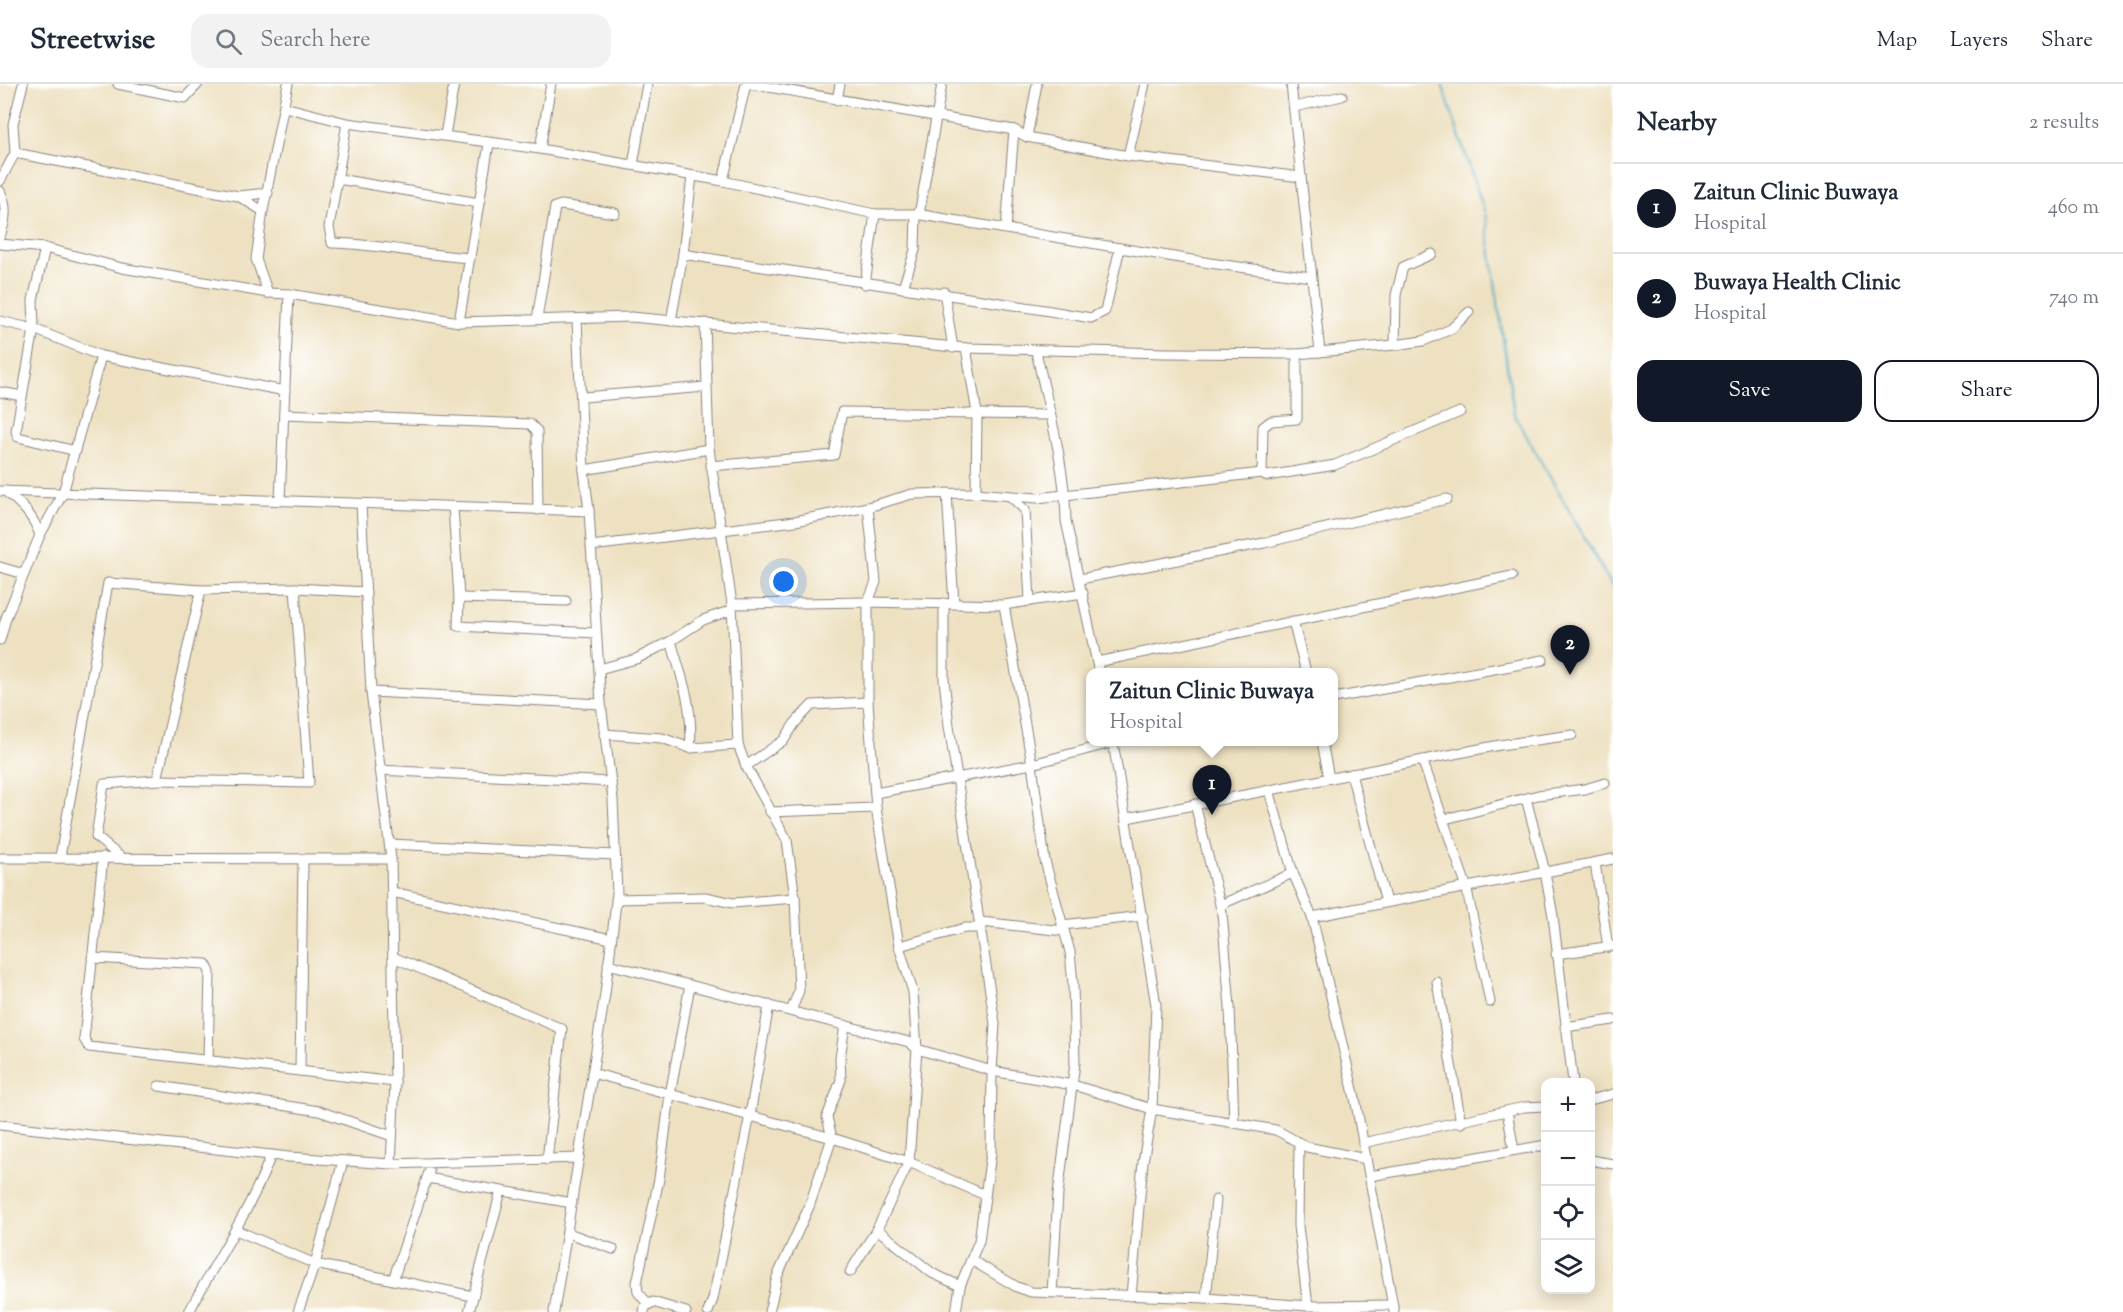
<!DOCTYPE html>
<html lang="en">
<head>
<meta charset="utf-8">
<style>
	body { margin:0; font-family:"Sorts Mill Goudy",serif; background:#f2f2f3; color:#1f2937 }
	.controls { position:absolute; right:18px; bottom:18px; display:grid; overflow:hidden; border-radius:12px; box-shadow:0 3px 15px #0003 }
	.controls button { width:54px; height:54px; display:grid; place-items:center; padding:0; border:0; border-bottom:2px solid #e0e1e3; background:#fff; color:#1f2937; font:30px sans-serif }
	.you { position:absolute; left:784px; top:498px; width:21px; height:21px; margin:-15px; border:4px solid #fff; border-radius:50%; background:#1a73e8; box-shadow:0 0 0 9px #1a73e833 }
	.badge { display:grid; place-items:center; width:39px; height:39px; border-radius:50%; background:#111827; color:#fff; font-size:20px; font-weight:700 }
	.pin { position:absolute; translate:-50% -50px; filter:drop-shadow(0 2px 3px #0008) }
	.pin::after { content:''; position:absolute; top:32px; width:21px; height:18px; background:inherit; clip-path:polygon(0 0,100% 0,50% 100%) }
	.popup { position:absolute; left:1086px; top:584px; width:252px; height:78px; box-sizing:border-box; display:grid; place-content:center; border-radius:12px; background:#fff; filter:drop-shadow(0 2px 4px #0005); font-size:20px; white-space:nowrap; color:#747a83 }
	.popup b { font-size:22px; color:#1f2937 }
	.popup::after { content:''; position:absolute; left:50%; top:100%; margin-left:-12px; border:12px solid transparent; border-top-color:#fff }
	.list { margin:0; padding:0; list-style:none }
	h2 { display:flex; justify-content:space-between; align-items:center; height:78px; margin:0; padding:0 24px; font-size:26px }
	h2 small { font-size:20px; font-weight:400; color:#747a83 }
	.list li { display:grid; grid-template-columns:39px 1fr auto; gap:18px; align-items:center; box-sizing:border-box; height:90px; padding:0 24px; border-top:2px solid #e0e1e3 }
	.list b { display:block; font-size:22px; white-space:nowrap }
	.list p { margin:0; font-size:20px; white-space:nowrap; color:#747a83 }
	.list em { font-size:20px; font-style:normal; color:#747a83 }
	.actions { display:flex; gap:12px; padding:18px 24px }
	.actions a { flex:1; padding:14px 0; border:2px solid #111827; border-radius:18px; text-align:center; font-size:21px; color:#111827 }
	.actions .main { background:#111827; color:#fff }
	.icon { flex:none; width:33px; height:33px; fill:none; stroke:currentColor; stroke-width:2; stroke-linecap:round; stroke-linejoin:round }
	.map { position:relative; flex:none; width:1613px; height:1228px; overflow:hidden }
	header { display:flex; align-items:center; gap:36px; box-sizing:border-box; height:84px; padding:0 30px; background:#fff; border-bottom:2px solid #e0e1e3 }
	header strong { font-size:28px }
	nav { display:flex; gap:33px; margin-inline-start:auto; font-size:21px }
	.search { width:420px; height:54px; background:#f2f2f3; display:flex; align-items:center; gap:15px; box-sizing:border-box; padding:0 21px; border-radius:18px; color:#747a83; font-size:22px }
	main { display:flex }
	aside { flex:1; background:#fff }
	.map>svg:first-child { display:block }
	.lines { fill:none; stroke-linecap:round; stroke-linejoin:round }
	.stream { stroke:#41a7c1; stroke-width:2 }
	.minor-casing { stroke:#88827e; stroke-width:11 }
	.minor { stroke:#fff; stroke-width:9 }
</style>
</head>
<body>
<header>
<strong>Streetwise</strong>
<div class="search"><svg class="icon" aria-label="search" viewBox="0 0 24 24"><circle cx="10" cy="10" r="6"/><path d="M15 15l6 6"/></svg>Search here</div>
<nav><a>Map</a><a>Layers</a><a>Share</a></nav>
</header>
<main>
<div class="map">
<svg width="1613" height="1228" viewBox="0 0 1613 1228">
	<rect width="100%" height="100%" fill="#fff"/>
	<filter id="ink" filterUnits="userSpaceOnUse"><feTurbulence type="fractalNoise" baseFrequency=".0167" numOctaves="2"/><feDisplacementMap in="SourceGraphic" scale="12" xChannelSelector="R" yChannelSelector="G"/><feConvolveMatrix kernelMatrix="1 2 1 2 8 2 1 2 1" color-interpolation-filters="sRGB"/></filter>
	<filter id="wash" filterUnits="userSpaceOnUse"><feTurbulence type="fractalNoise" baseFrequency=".008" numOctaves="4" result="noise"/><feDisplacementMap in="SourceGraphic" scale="24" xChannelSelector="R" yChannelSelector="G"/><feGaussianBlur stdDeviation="1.35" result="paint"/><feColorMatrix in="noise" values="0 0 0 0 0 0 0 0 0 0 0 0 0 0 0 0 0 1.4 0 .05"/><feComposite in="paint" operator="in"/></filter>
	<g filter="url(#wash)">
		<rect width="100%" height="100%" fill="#eee1c1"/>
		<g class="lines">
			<polyline class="stream" points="1442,0 1485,129 1514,330 1613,504"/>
		</g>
	</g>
	<g filter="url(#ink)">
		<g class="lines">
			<defs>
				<g id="minor">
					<polyline points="118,0 185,14 198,0"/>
					<polyline points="751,0 1014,46 1027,53 1128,72 1301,93"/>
					<polyline points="1291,0 1320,268"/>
					<polyline points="837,16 840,0"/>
					<polyline points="284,23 347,39 540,65 723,97 875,130 916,130 1210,179 1311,193"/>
					<polyline points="1295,23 1342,12"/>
					<path d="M 347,39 L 329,143 L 332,159 C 379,160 423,171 470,174"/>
					<polyline points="445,51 454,0"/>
					<polyline points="1027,53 1037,0"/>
					<polyline points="540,65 551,0"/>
					<polyline points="15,69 238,112 268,109"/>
					<polyline points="1128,72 1145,0"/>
					<polyline points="633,81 647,0"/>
					<polyline points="338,95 479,119"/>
					<polyline points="0,97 15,69 13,40 23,0"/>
					<polyline points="723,97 746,0"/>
					<path d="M 0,107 C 8,122 6,137 0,152"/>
					<polyline points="238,112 263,127"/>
					<polyline points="919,131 942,0"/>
					<polyline points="1006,145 1014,46"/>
					<polyline points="0,160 45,164 122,184 268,209"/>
					<polyline points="45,164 33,216 34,245 16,347 18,353 76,367"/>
					<path d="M 683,170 C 819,193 955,210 1091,234 L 1105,227 L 1120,164"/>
					<polyline points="865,200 875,130"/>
					<polyline points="903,204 915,166 916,130"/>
					<polyline points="944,208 953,264"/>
					<polyline points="289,210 459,238 631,233 966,264 1165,269 1297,270 1395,261 1423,257 1451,245 1469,228"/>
					<polyline points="537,235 555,123 561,121 615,129"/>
					<polyline points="577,236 584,386 589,427"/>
					<polyline points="0,237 34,245 101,272 285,307"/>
					<polyline points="671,237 683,170 692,92"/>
					<polyline points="459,238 489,60"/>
					<polyline points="705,239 709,365 732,520 738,661 746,682 787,756 795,814 799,907 791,927"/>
					<polyline points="1395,261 1396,211 1403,183 1432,170"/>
					<polyline points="966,264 977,329 976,409"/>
					<path d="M 1036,267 C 1048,323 1065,379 1066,437 L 1099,588"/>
					<polyline points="0,308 22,312"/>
					<polyline points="583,313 706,303"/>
					<polyline points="284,330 530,340 537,347 538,426"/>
					<polyline points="711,382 834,371 842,328 1050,331"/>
					<polyline points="584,386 709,365"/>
					<polyline points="1262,389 1263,343 1271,337 1297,335 1297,270"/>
					<polyline points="0,407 589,427 601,620 613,715 617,810 605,910 554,1228"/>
					<path d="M 5,407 C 21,420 33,431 40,451"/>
					<polyline points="947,409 954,520"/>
					<polyline points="1011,413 1025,426 1030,517"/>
					<polyline points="280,417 289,210 268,209 256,175 263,127 288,0"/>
					<polyline points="361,420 371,608 391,775 395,998 391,1080"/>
					<polyline points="453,423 459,514 458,542 596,549"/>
					<polyline points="591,462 795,437 868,423 912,410 976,409 1037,414 1262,389 1267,392 1335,381 1460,328"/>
					<polyline points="0,483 24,490"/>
					<polyline points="1080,495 1264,459 1447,415"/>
					<polyline points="459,514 566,517"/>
					<polyline points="944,519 944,595 949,642 995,940 992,987 991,1069 979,1157 960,1202 956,1228"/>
					<polyline points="732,520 868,518 1004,521 1083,509"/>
					<polyline points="1004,521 1032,680 1045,777 1070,868 1073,900 1075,979 1058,1110 1052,1209"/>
					<polyline points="1293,537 1306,588"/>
					<polyline points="0,556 6,534 40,451 63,409 101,272"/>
					<path d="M 671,557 C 682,595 694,624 690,664"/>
					<polyline points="1097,578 1512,492"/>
					<polyline points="599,585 636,575 671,557 703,536 732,526"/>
					<polyline points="371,608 601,620"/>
					<polyline points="1334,614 1543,576"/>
					<polyline points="604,650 662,654 690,664 738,661"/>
					<polyline points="1113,658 1156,921 1152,1025 1143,1078 1131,1212"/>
					<polyline points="1322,658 1329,694"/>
					<polyline points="1423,678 1466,801 1490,918"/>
					<polyline points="746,682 784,656 795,639 812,621 868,618"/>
					<polyline points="379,686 611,698"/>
					<polyline points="1351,690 1386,818"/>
					<polyline points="157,696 309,699 295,504"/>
					<polyline points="1269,706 1293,789 1312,833 1355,1014 1394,1228"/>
					<polyline points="875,709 1032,680 1115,658"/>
					<polyline points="1526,714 1545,788 1553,832 1573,998"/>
					<polyline points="1195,720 1222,828 1230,923 1234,1039"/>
					<polyline points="770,728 876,724"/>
					<polyline points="1127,734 1500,661 1572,651"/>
					<polyline points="1445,735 1538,711 1585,705 1605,699"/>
					<polyline points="390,760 615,771"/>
					<polyline points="60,773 108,499 201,506 295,504 366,508"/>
					<polyline points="103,773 84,955 89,963 395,998"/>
					<polyline points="0,774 391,775"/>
					<polyline points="123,775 96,753 104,700 157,696 201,506"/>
					<polyline points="1595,779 1608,863"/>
					<polyline points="392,808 611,855"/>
					<polyline points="616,815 705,813 733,819 795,814"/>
					<polyline points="1220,821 1293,789"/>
					<polyline points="1312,833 1613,775"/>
					<polyline points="981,838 1064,847"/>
					<polyline points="1062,841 1143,832"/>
					<polyline points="899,862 965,844 982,844"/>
					<polyline points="1556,870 1613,862"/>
					<polyline points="393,873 562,945 547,1076"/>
					<polyline points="92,874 206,880 210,888 208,977"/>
					<polyline points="608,880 909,958 917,965 992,987 1073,1001 1152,1025 1276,1046 1307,1063 1366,1075"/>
					<polyline points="1437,898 1461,1039"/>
					<polyline points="1565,943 1613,936"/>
					<polyline points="300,987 303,776"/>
					<polyline points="592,989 832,1054 909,1078 985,1111"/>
					<polyline points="159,1002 319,1027 392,1052"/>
					<polyline points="1590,1016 1613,1010"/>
					<polyline points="1507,1027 1514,1066"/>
					<polyline points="0,1041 289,1073 391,1080 579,1074"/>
					<polyline points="1299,1059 1298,1142 1308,1222"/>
					<polyline points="1363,1059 1524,1023 1546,1022"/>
					<polyline points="1590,1076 1613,1080"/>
					<polyline points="1370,1092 1546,1061"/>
					<polyline points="427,1094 572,1119"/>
					<polyline points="877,1145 932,1189 960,1202"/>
					<polyline points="236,1146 315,1180 473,1212"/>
					<polyline points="568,1149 613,1165"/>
					<polyline points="971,1176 1017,1203 1031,1208 1206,1214 1308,1222 1393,1221"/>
					<polyline points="850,1188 877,1145 909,1078 917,965 913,908 899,862 876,724 868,618 868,518 876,498 868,423"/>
					<polyline points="393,1196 429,1088"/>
					<polyline points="1206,1214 1216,1116"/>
					<polyline points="648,1220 638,1208 637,1199 659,1095 670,1011 690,901"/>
					<path d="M 189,1228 C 216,1175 250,1128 271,1071"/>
					<polyline points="298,1228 315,1180 343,1077"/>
					<polyline points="469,1228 501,1107"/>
					<polyline points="644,1228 645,1223 653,1218 686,1228"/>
					<polyline points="708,1228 713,1215 750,1031 769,921"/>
					<polyline points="769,1228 777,1193 809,1123 832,1054 827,1033 841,996 840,974 845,941"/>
				</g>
			</defs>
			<use href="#minor" class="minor-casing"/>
			<use href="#minor" class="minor"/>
		</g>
	</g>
</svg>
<div class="controls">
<button>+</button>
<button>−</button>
<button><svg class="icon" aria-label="locate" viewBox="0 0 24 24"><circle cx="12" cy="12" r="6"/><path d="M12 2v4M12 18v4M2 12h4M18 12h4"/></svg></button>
<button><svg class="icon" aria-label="layers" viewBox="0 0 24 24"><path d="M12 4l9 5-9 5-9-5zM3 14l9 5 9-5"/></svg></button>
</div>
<div class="you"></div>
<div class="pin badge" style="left:1212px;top:731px">1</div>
<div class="popup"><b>Zaitun Clinic Buwaya</b>Hospital</div>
<div class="pin badge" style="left:1570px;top:591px">2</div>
</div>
<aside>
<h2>Nearby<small>2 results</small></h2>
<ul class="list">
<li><span class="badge">1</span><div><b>Zaitun Clinic Buwaya</b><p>Hospital</p></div><em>460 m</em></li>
<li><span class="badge">2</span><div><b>Buwaya Health Clinic</b><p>Hospital</p></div><em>740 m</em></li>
</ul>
<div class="actions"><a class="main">Save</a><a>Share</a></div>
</aside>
</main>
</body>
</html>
